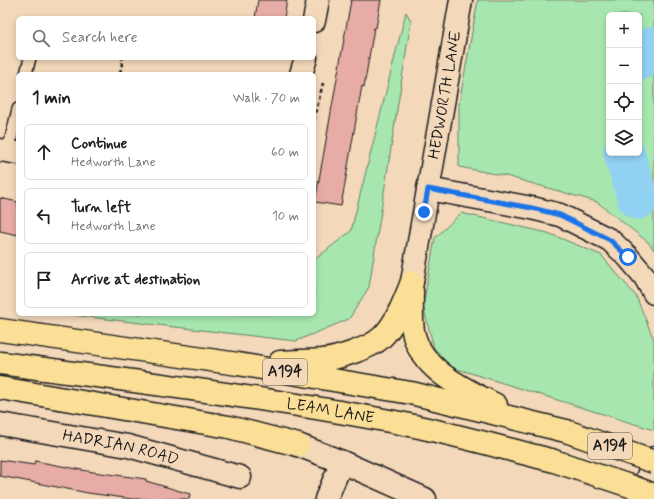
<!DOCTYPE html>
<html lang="en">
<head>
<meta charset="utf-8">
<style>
	body { margin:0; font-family:Mynerve,sans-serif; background:#f2f2f2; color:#202124 }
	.controls { position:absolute; right:12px; top:12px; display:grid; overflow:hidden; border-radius:6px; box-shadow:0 2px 6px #0003 }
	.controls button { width:36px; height:36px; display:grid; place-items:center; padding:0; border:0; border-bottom:1px solid #e0e0e0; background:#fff; color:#202124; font:20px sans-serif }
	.stop { position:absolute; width:12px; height:12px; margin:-9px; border:3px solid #1a73e8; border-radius:50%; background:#fff }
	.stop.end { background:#1a73e8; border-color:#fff; box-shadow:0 1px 4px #0008 }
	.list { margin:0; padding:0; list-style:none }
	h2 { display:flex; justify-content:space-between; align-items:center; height:52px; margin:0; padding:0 16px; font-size:17px }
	h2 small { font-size:13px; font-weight:400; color:#757577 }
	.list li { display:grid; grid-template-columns:26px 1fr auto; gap:12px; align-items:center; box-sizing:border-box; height:56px; margin:0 8px 8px; padding:0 8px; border:1px solid #e0e0e0; border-radius:6px }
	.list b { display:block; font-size:15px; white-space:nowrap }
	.list p { margin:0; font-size:13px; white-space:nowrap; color:#757577 }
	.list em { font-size:13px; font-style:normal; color:#757577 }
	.icon { flex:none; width:22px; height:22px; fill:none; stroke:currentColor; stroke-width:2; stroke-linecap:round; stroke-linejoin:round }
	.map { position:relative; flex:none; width:654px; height:499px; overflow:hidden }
	.search { position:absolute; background:#fff; box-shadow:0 2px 6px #0003; left:16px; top:16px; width:300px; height:44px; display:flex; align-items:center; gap:10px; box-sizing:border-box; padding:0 14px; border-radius:6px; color:#757577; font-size:15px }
	.panel { position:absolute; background:#fff; box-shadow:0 2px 6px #0003; left:16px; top:72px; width:300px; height:244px; border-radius:6px }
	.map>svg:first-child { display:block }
	.green { fill:#a7e7af; stroke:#628266; fill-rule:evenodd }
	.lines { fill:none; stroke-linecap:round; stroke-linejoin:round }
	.river { stroke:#91d1f2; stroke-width:41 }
	.building { fill:#e7aca6; stroke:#1c1c1c }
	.service-casing { stroke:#1c1c1c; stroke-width:14 }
	.minor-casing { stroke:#1c1c1c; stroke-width:25 }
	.tertiary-casing { stroke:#1c1c1c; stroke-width:25 }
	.secondary-casing { stroke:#1c1c1c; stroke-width:25 }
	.trunk-casing { stroke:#1c1c1c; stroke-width:25 }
	.path { stroke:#1c1c1c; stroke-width:2.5; stroke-dasharray:4 3; stroke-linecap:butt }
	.service { stroke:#f3d8ba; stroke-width:11 }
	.minor { stroke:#f3d8ba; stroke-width:22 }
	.tertiary { stroke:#f3d8ba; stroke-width:22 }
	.secondary { stroke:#f3d8ba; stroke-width:22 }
	.trunk { stroke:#fbdf96; stroke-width:22 }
	.trunk-bridge-casing { stroke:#1c1c1c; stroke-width:25; stroke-linecap:butt }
	.trunk-bridge { stroke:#fbdf96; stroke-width:22 }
	.route { stroke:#1a73e8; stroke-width:5 }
	.labels { text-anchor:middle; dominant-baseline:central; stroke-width:3; stroke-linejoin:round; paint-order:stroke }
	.shield { fill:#f3d8ba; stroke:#5c544b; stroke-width:1 }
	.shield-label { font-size:15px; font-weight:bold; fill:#1c1c1c }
	.street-label { font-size:16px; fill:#1c1c1c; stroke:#f3d8ba }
</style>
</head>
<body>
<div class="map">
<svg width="654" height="499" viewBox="0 0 654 499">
	<rect width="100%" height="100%" fill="#f3d8ba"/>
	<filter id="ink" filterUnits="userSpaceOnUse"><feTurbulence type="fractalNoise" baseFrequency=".025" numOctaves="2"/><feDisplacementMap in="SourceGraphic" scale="8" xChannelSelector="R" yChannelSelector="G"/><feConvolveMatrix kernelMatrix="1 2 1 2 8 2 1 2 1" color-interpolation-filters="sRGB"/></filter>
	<g filter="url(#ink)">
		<g class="green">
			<path d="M 478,0 L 654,0 L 654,250 L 649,243 L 597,202 L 506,176 L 459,167 L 459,104 ZM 609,15 L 639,15 L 639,153 L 609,153 Z"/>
			<polygon points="406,12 411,21 369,287 349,319 296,341 63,314 314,314 314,260 351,231"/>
			<polygon points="461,213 548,233 601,255 636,296 654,340 654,430 451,367 434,348 423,306 435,238"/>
		</g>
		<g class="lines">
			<g class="river">
				<polyline points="639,60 648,49 654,47"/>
				<polyline points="624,153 638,199"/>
			</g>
		</g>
		<g class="building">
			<polygon points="258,0 287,0 284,18 255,18"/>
			<polygon points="351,0 381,0 376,28 374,28 364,87 362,86 341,206 315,202"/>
			<polygon points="0,198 18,202 18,235 0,231"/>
			<polygon points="0,460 34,465 35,461 93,472 146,479 146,481 190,494 189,499 132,499 88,493 0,476"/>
		</g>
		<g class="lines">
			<defs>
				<g id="service">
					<polyline points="26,74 30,58"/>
					<polyline points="8,151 18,109"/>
				</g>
				<g id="minor">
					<polyline points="314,21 318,0"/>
					<polyline points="301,74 306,58"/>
					<polyline points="0,150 18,153"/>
					<polyline points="428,189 532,208 560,215 610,240 628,257 645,277 654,293"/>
					<path id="s1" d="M 0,424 L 128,446 L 240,477"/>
					<polyline points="326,499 342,462"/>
					<polyline points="640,499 654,458"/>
				</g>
				<g id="tertiary">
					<path id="s2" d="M 412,282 L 461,0"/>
				</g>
				<polyline id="secondary" points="298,445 342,462 425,499"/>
				<g id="trunk">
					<path d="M 412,291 C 412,304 411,318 413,331 C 420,370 465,389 496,405"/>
					<polyline points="0,330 238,364 411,393 566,431"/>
					<path d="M 280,362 C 294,361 309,361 323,360 C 339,358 370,348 381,338 C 397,323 404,301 412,282"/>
					<path id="s3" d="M 0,363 C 132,381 264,397 395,422 C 447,432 499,447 551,460"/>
					<polyline points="0,388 229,427 298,445"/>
				</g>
			</defs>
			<use href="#service" class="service-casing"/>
			<use href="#minor" class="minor-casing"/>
			<use href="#tertiary" class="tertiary-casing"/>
			<use href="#secondary" class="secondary-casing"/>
			<use href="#trunk" class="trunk-casing"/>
			<g class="path">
				<polyline points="120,73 123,59 121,58"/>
				<polyline points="120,74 126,74"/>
				<polyline points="314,120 323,83"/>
			</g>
			<use href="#service" class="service"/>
			<use href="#minor" class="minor"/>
			<use href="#tertiary" class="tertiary"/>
			<use href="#secondary" class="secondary"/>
			<use href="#trunk" class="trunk"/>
			<defs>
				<g id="trunk-bridge">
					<polyline points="566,431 654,462"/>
					<polyline points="551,460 633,487 654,495"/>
				</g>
			</defs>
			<use href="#trunk-bridge" class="trunk-bridge-casing"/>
			<use href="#trunk-bridge" class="trunk-bridge"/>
		</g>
	</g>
	<g class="lines" filter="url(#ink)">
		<polyline class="route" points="424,212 428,189 532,208 560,215 610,240 628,257"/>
	</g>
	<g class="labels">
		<g class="shield">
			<rect x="263" y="359" width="44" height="26" rx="3"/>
			<rect x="588" y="433" width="44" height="26" rx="3"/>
		</g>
		<g class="shield-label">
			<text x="285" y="372">A194</text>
			<text x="610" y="446">A194</text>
		</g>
		<g class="street-label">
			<text stroke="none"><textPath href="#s2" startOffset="190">HEDWORTH LANE</textPath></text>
			<text stroke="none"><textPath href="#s3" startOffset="334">LEAM LANE</textPath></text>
			<text stroke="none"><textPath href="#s1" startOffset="123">HADRIAN ROAD</textPath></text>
		</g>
	</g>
</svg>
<div class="controls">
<button>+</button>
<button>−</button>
<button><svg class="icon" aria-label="locate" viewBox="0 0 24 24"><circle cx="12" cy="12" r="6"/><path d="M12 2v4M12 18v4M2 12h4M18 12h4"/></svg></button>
<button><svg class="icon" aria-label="layers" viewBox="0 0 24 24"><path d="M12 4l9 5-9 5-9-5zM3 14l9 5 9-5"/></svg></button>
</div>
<div class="stop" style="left:628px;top:257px"></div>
<div class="stop end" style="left:424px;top:212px"></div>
<div class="search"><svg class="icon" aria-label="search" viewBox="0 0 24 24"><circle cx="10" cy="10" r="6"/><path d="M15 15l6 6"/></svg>Search here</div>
<section class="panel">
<h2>1 min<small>Walk · 70 m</small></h2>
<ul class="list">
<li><svg class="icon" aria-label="ahead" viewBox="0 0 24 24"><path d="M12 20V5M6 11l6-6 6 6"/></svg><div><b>Continue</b><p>Hedworth Lane</p></div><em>60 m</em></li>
<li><svg class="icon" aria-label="left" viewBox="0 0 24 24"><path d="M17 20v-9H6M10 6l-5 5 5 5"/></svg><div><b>Turn left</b><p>Hedworth Lane</p></div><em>10 m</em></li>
<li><svg class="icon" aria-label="arrive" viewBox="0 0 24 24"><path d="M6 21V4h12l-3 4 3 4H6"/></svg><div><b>Arrive at destination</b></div></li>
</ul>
</section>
</div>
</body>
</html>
